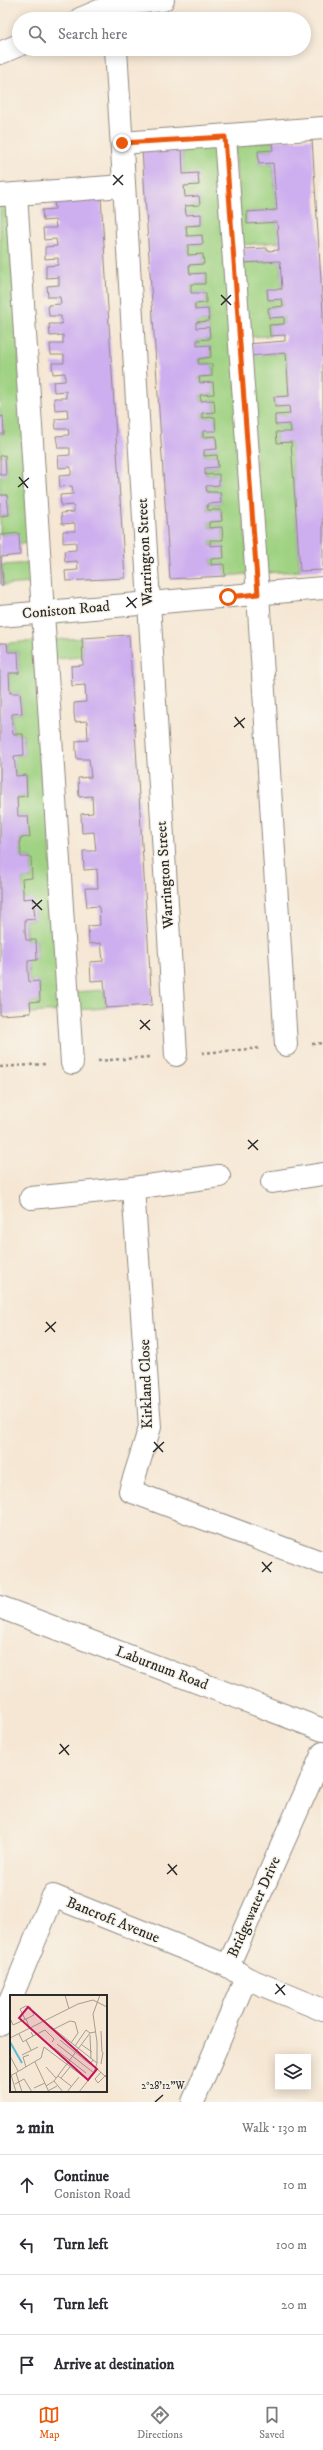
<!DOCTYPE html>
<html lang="en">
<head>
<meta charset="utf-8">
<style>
	body { margin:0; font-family:"IM FELL DW Pica",serif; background:#f2f2f3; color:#2b2b33 }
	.controls { position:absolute; right:12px; bottom:12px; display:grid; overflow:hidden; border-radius:0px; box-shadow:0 2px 10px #0003 }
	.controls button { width:36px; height:36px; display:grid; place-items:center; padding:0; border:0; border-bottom:1px solid #e1e1e2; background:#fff; color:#2b2b33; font:20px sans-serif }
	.stop { position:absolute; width:12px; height:12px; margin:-9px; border:3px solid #ea580c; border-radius:50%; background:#fff }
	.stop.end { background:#ea580c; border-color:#fff; box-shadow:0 1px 4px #0008 }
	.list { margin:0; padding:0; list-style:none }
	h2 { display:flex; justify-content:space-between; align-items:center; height:52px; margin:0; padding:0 16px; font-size:17px }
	h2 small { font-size:13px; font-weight:400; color:#7c7c81 }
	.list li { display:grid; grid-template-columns:26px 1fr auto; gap:12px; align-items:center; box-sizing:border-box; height:60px; padding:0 16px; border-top:1px solid #e1e1e2 }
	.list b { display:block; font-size:15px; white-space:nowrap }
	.list p { margin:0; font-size:13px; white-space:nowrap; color:#7c7c81 }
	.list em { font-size:13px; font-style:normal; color:#7c7c81 }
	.icon { flex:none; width:22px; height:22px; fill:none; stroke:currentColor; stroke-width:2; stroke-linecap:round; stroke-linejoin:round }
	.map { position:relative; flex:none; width:323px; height:2102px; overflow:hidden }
	.search { position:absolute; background:#fff; box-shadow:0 2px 10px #0003; left:12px; right:12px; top:12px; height:44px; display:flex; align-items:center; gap:10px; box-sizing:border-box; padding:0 14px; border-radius:22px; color:#7c7c81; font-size:15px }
	.sheet { height:292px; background:#fff }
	nav { display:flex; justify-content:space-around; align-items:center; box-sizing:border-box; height:56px; border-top:1px solid #e1e1e2; background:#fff; font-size:11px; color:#7c7c81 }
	nav a { display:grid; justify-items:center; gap:2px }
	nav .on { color:#ea580c }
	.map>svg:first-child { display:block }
	.green { fill:#9fd282; stroke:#657e56 }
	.building { fill:#cdaeef }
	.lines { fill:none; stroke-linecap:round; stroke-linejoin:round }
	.minor-casing { stroke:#908980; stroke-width:24 }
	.path { stroke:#908980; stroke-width:2.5; stroke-dasharray:3 3; stroke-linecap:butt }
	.minor { stroke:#fff; stroke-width:22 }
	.route { stroke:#ea580c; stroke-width:5 }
	.ticks { fill:none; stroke:#2b2b2b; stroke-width:1.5 }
	.labels { text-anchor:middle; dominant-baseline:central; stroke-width:3; stroke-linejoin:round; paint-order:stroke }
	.street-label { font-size:15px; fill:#2b2b2b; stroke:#f7f3e8 }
	.inset-river { fill:none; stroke:#59bbd7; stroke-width:2 }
	.inset-road { fill:none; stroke:#a59c90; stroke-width:1 }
	.view { fill:#c2185b; fill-opacity:0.15; stroke:#c2185b; stroke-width:2 }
	.inset-edge { fill:none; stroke:#2b2b2b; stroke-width:2 }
	.ticks-label { font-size:10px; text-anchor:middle; fill:#2b2b2b; stroke:#f7f3e8; stroke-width:3; stroke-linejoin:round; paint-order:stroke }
</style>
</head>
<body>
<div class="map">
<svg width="323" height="2102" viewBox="0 0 323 2102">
	<rect width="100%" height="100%" fill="#f7f3e8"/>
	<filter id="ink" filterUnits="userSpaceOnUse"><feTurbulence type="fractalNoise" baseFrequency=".025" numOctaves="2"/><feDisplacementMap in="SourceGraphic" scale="8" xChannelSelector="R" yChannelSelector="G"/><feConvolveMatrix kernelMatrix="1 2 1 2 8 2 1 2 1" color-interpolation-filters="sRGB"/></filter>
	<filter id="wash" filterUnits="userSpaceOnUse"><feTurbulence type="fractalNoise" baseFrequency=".012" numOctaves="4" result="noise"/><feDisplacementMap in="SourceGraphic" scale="16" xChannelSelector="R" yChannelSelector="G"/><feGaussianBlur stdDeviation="0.9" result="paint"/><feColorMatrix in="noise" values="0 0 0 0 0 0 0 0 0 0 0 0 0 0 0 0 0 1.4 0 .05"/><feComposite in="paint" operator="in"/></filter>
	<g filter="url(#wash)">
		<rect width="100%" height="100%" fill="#f6e7d4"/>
		<g class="green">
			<polygon points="272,141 273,150 258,151 259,164 273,163 277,210 247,212 247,223 277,222 279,242 241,245 235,144"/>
			<polygon points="221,144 248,574 225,576 224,564 211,565 211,559 224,557 223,545 210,546 210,540 223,539 222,527 209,528 209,522 222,521 221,510 208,510 207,504 221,503 220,492 207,492 206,486 219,485 218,474 205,475 205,468 218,467 217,455 204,456 204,450 217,449 216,436 203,437 203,431 216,430 215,418 202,418 202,413 215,412 214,400 201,401 200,395 213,394 213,383 200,383 199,377 212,376 212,364 199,364 198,359 211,357 210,346 197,346 197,340 210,339 209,327 196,328 196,322 209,321 208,309 195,310 195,304 206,303 206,293 191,293 191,284 205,284 205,273 190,274 189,265 204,264 203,254 188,255 188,245 202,244 202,235 187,236 186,226 201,225 201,215 186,215 185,206 200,205 199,196 185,197 184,186 199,185 183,174 182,147"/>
			<polygon points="0,206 9,206 31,543 19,544 18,533 0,535 0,516 9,515 7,495 0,495 0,475 6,474 5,455 0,456 0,434 4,434 2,416 0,417"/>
			<polygon points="280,261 282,289 267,290 268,300 282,299 283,306 268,308 269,317 284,317 284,324 269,325 270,336 247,337 243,263"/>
			<polygon points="286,353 289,396 274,397 275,407 289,406 290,414 275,415 275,425 290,424 291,432 276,433 277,442 291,442 300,571 263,573 249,356"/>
			<polygon points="32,563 33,583 3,585 2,565"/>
			<polygon points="82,638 83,657 54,659 53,640"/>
			<polygon points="37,641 61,1011 31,1013 30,1002 40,1001 39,981 29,982 28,961 37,960 36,940 26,940 25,920 35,919 33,899 23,899 22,879 32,878 31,857 21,857 20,838 29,837 28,816 18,816 17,797 27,796 26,775 16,776 14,756 24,755 23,734 13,734 12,714 22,713 20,693 10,693 9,673 19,673 18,652 8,652 7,643"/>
			<polygon points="104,990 106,1008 76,1010 75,992"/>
		</g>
		<g id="blocks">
			<g class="building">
				<polygon points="312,139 323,312 323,570 300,571 291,442 277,443 276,432 291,432 290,424 275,425 275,415 290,414 289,406 275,407 274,397 289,396 286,353 249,356 248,344 285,341 285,335 270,336 269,325 284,324 284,317 269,318 268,308 283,306 282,299 268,300 267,289 282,289 280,261 243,263 242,249 267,248 267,251 279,250 277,222 247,224 247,212 277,210 273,163 259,164 258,151 273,150 272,141"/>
				<polygon points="182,147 183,174 198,173 199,185 184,186 185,197 199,196 200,205 185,206 186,215 201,214 201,225 186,226 187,236 202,235 203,244 188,245 188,255 203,254 204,264 189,265 190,274 205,273 205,284 191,284 191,293 206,293 206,303 195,304 195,310 208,309 209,321 196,322 196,328 209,327 210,339 197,340 197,346 210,345 211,357 198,359 199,364 212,364 212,376 199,377 200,383 213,382 214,394 200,395 201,401 214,400 215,412 202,413 202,418 215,417 216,431 203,431 203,437 216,436 217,449 204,450 204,456 217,455 218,467 205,468 205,475 219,474 219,485 206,486 207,492 220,492 221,503 207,504 208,510 221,510 222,521 209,522 209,528 222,527 223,540 210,540 210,546 223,545 224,558 211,559 211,565 224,564 225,576 170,579 142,150"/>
				<polygon points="101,197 125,578 66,581 65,571 78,570 77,561 65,562 64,551 76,550 76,542 63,543 63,531 75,531 75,523 62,524 61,513 74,512 73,505 61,506 60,495 73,494 72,486 60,487 59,476 71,475 71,467 59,468 58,456 70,455 70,448 58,448 56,436 69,435 68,429 56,429 55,419 68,418 67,409 55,410 54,398 66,398 66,391 54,392 53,382 65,381 65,373 53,374 52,363 64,363 64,355 51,355 50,344 63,344 63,335 50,336 49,324 62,324 61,316 49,316 48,305 61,304 60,297 48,297 47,286 59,285 59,277 46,278 46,266 58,265 58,258 45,259 45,247 57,246 56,239 44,240 43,228 56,228 55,220 43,221 42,210 55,209 54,200"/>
				<polygon points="3,416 4,434 0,434 0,417"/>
				<polygon points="5,455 6,475 0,475 0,456"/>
				<polygon points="0,495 7,495 9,515 0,516"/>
				<polygon points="19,533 20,555 1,557 3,585 0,585 0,535"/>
				<polygon points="129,635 152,1005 106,1008 104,980 91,981 90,962 103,961 101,943 89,944 88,926 100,925 99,906 87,907 85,888 98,888 97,869 84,870 83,851 96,851 94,832 82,833 81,814 93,813 92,796 79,797 78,778 91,777 89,759 77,759 76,750 76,741 88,740 87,721 75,722 74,713 74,703 86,702 85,685 72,686 71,666 83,665 82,638"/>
				<polygon points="0,643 7,643 8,652 18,652 19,673 9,673 10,693 20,693 22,713 12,714 12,725 13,734 23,734 24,755 14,756 16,776 26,775 27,796 17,797 18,816 28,816 30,837 20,838 21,857 31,857 32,878 22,879 23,890 23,899 33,898 35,919 25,920 25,931 26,940 36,940 37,960 28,961 28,972 29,982 39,981 40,1001 30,1002 31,1013 0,1015"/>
			</g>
		</g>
	</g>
	<g filter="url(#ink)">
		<use href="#blocks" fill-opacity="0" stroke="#908980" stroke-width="1"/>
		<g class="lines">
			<defs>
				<g id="minor">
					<polyline points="80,19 113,5 163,0"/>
					<polyline points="116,49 176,1055"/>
					<polyline points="0,53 19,45"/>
					<polyline points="225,137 258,594 286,1045"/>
					<polyline points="122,143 323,128"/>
					<polyline points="16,194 123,186"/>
					<polyline points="0,195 16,194 72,1063"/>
					<polyline points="0,616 323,588"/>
					<polyline points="219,1176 133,1188 150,1427 130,1491 323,1563"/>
					<polyline points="272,1182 323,1174"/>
					<polyline points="31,1198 133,1188"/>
					<polyline points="0,1607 323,1730"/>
					<polyline points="323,1753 228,1966 246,1978 323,2010"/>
					<polyline points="12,1996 53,1896 228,1966"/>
					<polyline points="0,2025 11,1998"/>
					<polyline points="193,2102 246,1978"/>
				</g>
			</defs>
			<use href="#minor" class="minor-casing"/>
			<g class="path">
				<polyline points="312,1044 323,1043"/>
				<polyline points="202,1053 261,1048"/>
				<polyline points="98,1061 149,1057"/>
				<polyline points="0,1067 45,1064"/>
			</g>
			<use href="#minor" class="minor"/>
		</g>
	</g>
	<g class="lines" filter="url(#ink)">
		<polyline class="route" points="122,143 225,137 258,594 228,597"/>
	</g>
	<path class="ticks" d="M 113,175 L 123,185M 113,185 L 123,175M 221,295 L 231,305M 221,305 L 231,295M 19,477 L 28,488M 18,487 L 29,478M 127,597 L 136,608M 126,607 L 137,598M 235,717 L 244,728M 234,727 L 245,718M 32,900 L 42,910M 32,909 L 42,900M 140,1020 L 150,1030M 140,1029 L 150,1020M 248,1140 L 258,1150M 248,1149 L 258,1140M 46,1322 L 55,1332M 45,1332 L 56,1322M 154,1442 L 163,1452M 153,1452 L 164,1442M 262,1562 L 271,1572M 262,1572 L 272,1562M 60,1744 L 69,1755M 59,1754 L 69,1745M 168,1864 L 177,1875M 167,1874 L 177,1865M 276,1984 L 285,1995M 275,1994 L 285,1985M 155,2102 L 163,2095"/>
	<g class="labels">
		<g class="street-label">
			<text transform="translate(145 552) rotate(-93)">Warrington Street</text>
			<text transform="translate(66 610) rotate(-5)">Coniston Road</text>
			<text transform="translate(165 875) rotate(-94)">Warrington Street</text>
			<text transform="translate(146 1384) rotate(-92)">Kirkland Close</text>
			<text transform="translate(162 1668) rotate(21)">Laburnum Road</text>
			<text transform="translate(254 1907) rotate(-66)">Bridgewater Drive</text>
			<text transform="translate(113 1920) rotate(22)">Bancroft Avenue</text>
		</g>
	</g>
	<g transform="translate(10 1995)">
		<rect width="97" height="97" fill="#f6e7d4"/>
		<path class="inset-river" d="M 0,47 L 12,68"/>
		<path class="inset-road" d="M 55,0 L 59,14M 0,23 L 3,30 L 16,24 L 20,34M 15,24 L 10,14 L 16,11 L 20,12 L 24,20 L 16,24M 35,27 L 87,68M 44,34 L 60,26 L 65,27 L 68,38 L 61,48M 91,36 L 92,57M 9,39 L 13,47 L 16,45 L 21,55M 80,40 L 81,64M 23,41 L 35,35 L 44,44 L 42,47M 0,43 L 68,9 L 83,5 L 97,12M 16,45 L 23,41 L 21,37M 50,45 L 80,69 L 83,65M 47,49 L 84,78M 72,50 L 82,57M 65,51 L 76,35 L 80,38M 44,53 L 76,78M 12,60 L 28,52M 0,61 L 8,76M 25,67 L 39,97M 91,69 L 93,57M 16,72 L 13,62 L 19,60M 36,72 L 46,83M 85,72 L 97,83M 0,76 L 6,97M 91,77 L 85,84 L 88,88 L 97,79M 6,78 L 12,97M 2,80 L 31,63 L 34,52 L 78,85M 48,81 L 61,91M 51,83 L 60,72M 44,86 L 53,97M 5,89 L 14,84 L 22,97M 36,91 L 44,86 L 80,38 L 85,37M 24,93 L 35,88M 36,97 L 47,91M 57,97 L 69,82M 69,97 L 84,78 L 87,68 L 87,47 L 83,19 L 90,0"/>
		<path class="view" d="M 18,12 L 87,74 L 78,85 L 9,23 Z"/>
		<rect width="97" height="97" class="inset-edge"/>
	</g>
	<g class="ticks-label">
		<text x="163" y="2089">2°28'12"W</text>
	</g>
</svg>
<div class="controls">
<button><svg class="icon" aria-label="layers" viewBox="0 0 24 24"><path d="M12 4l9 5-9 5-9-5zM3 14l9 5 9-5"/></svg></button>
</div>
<div class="stop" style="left:228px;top:597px"></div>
<div class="stop end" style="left:122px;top:143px"></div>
<div class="search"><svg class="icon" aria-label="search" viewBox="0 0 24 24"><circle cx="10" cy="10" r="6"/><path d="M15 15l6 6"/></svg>Search here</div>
</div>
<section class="sheet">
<h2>2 min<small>Walk · 130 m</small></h2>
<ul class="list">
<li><svg class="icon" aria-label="ahead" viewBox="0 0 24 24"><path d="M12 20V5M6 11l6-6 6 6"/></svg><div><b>Continue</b><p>Coniston Road</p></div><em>10 m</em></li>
<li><svg class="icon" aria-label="left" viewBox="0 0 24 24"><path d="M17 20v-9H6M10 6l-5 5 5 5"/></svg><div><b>Turn left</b></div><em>100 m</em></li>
<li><svg class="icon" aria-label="left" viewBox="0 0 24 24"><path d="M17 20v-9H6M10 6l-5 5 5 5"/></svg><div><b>Turn left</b></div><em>20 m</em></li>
<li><svg class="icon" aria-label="arrive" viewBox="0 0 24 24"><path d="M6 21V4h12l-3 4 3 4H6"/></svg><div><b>Arrive at destination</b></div></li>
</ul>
</section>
<nav>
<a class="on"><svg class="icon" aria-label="map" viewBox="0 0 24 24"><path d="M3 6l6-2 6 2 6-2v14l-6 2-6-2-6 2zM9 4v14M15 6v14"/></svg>Map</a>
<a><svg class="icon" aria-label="directions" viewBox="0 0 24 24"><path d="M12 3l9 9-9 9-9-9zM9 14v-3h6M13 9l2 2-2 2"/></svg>Directions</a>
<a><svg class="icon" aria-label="saved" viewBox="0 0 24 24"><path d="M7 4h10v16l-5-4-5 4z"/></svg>Saved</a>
</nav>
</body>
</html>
